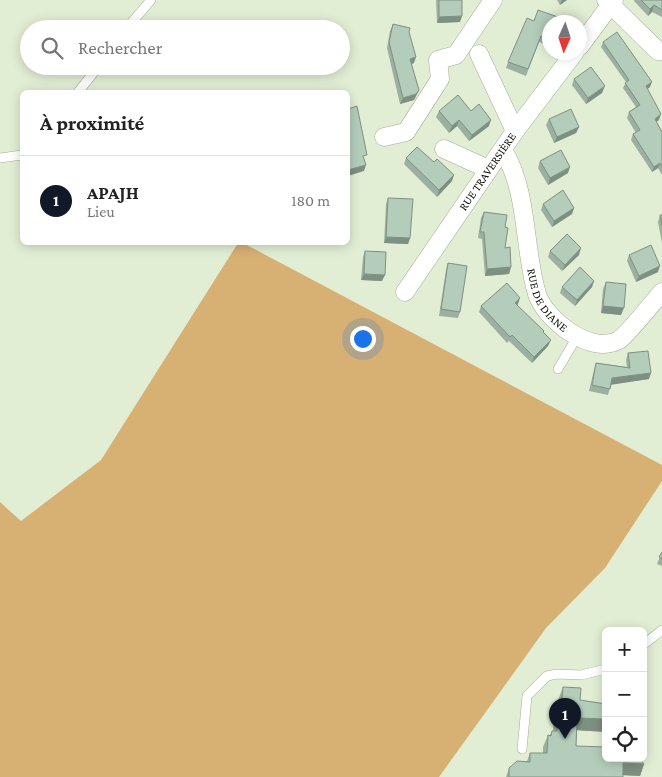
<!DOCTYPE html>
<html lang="fr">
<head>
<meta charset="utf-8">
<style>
	body { margin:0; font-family:"Crimson Pro",serif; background:#f6f6f6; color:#222 }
	.controls { position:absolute; right:15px; bottom:15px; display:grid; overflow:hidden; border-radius:8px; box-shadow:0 2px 12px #0003 }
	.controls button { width:45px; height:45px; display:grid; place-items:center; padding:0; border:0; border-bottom:1px solid #e0e0e0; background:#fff; color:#222; font:25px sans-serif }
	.compass { position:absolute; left:542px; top:15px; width:45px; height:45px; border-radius:50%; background:#fff; box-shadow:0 2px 12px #0003; rotate:183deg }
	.you { position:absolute; left:362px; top:338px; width:18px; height:18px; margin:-12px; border:4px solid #fff; border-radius:50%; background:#1a73e8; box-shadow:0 0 0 8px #1a73e833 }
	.badge { display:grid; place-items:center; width:32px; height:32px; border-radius:50%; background:#111827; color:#fff; font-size:16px; font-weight:700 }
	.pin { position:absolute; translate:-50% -41px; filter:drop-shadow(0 1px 2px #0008) }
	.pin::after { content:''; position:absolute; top:26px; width:18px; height:15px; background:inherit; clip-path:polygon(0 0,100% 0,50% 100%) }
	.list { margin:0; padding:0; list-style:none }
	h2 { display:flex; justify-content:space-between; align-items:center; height:65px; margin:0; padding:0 20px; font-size:21px }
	h2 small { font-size:16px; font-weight:400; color:#767676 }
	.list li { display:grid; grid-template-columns:32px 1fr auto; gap:15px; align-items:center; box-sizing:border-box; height:90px; padding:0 20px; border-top:1px solid #e0e0e0 }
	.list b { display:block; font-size:19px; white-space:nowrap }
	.list p { margin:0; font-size:16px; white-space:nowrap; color:#767676 }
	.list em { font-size:16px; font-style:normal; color:#767676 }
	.icon { flex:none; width:28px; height:28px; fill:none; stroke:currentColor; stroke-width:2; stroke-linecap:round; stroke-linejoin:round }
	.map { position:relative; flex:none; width:662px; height:777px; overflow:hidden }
	.search { position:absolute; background:#fff; box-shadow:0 2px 12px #0003; left:20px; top:20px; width:330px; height:55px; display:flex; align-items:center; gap:12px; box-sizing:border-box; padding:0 18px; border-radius:28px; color:#767676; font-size:19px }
	.panel { position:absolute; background:#fff; box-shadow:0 2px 12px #0003; left:20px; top:90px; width:330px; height:155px; border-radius:8px }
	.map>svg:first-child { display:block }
	.green { fill:#d7b074 }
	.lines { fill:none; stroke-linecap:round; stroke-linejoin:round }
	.service-casing { stroke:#a3af96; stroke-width:10 }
	.minor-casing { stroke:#a3af96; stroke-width:19 }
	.service { stroke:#fff; stroke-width:9 }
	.minor { stroke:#fff; stroke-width:18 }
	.wall { fill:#9bb0a0 }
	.shaded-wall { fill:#7e9082 }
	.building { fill:#b4cdba; stroke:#7e9082 }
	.labels { text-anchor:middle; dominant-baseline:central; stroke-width:5; stroke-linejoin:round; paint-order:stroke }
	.street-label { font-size:12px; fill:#0e1209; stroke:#e2eed4 }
</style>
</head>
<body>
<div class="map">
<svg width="662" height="777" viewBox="0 0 662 777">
	<rect width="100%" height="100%" fill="#e2eed4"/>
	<polygon class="green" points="238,243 243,243 662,465 662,481 605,568 546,628 439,777 0,777 0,502 21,521 101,460"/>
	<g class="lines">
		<defs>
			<g id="service">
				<polyline points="126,29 151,0"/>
				<polyline points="78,92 99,66"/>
				<polyline points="0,158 22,155"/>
				<polyline points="558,369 577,337"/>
				<polyline points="643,645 662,630"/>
				<polyline points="522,749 527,696 547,676 557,674 581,675 606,669"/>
			</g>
			<g id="minor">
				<polyline points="606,0 658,51 662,51"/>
				<polyline points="580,46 614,0"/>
				<polyline points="479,54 515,131"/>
				<polyline points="384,137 406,132 440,79 438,60 456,55 493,0"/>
				<polyline points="444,149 488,169"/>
				<path id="s1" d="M 503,150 C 529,193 523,247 537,294 C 545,319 591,356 619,340 C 627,335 654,301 662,292"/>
				<path id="s2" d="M 405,292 L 515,131 L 575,52"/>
			</g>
		</defs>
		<use href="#service" class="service-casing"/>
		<use href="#minor" class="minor-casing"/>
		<use href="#service" class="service"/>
		<use href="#minor" class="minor"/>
	</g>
	<g class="wall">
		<polygon points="436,0 462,0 460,22 437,23"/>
		<polygon points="557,0 567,0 560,5"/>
		<polygon points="634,0 662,0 662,17 652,12 648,16 634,1"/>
		<polygon points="534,21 550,22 550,40 547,45 539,42 526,76 506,68 508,62"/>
		<polygon points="393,24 409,32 414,63 411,64 419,90 414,100 400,104 387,48 390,31"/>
		<polygon points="603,42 650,87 647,89 659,120 656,122 662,132 662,175 658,168 652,172 631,140 633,134 636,133 627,118 629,112 636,107 623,88 626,82 601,47"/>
		<polygon points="574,79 602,93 586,104 572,85"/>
		<polygon points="439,111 471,111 489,126 469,141 457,126 449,133 436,117"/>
		<polygon points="549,119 579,127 576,133 554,143 546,125"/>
		<polygon points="406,158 452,181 437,197 404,164"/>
		<polygon points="540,161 568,173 548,185 538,168"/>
		<polygon points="388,198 410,238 408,244 384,243 386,204"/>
		<polygon points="543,204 574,208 572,214 552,227 541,210"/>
		<polygon points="484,212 505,227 505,248 511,267 509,274 485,276 482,239 478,238 481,218"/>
		<polygon points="660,215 662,215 662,243 658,222"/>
		<polygon points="365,251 382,281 361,280 363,257"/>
		<polygon points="550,251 579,255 562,271 548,257"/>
		<polygon points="629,255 658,272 636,282 627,261"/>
		<polygon points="448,263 460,312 458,318 439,316 446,270"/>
		<polygon points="594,281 592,287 575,306 560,293 562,287"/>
		<polygon points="606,282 621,315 601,313 603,289"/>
		<polygon points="518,304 517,305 544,333 548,346 532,363 509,341 507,343 479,312 481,306"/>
		<polygon points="628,353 649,379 611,384 608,395 589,391 594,370 596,363 627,367 626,360"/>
		<polygon points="662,552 662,566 657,564"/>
		<polygon points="563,687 580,700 606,704 606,732 577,730 576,746 644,764 640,776 623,775 623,777 506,777 509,768 527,761 530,753 543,753 543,747 548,735 550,735 552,731 553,731 554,711"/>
	</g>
	<g class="shaded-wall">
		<polygon points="562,0 567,0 560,5"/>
		<polygon points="654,5 652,12 648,16 650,9"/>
		<polygon points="462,16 460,22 437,23 439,17"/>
		<polygon points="416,57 414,63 407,66 410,59"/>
		<polygon points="652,82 650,87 644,92 646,86"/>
		<polygon points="605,86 602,93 586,104 588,98"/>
		<polygon points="419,90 414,100 400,104 403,98"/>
		<polygon points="661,114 659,120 653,124 655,119"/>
		<polygon points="459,120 457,126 449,133 452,126"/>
		<polygon points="491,120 489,126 469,141 472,135"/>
		<polygon points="579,127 576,133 554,143 557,137"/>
		<polygon points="660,163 658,168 652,172 654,167"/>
		<polygon points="366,165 364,171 348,176 348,170"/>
		<polygon points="570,167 568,173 548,185 550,178"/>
		<polygon points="454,175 452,181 437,197 439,190"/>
		<polygon points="574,208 572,214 552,227 554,221"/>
		<polygon points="386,237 410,238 408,244 384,243"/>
		<polygon points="581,248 579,255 562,271 565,265"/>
		<polygon points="660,266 658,272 636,282 639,276"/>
		<polygon points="511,267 509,274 485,276 487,269"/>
		<polygon points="364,274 385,275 382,281 361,280"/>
		<polygon points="594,281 592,287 575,306 577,300"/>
		<polygon points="520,298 518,304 513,309 515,303"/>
		<polygon points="603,306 624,308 621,315 601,313"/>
		<polygon points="551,340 548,346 532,363 534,357"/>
		<polygon points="651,373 649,379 610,385 612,378"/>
		<polygon points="577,718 606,719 606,732 573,730"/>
		<polygon points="623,763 644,764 640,776 619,775"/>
	</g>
	<g class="building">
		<polygon points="439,0 462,0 462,16 439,17"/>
		<polygon points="641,0 662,0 662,10 654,5 650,9"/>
		<polygon points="538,10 558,17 556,22 550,22 550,39 541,36 528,69 508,62 527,18 534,21"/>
		<polygon points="393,24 410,28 409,32 416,57 410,59 419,90 416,94 403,98 389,42"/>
		<polygon points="617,32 652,82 646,86 661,114 655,119 662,132 662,167 660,163 654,167 633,134 640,130 629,112 640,105 625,83 629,80 603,42"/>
		<polygon points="591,67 605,86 588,98 574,79"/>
		<polygon points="458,95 471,111 479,104 491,120 472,135 459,120 452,126 439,111"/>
		<polygon points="357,106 367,155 363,156 366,165 348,170 348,109"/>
		<polygon points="571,109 579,127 557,137 549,119"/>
		<polygon points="417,147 434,162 437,159 454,175 439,190 406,158"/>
		<polygon points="561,150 570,167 550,178 540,161"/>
		<polygon points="563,190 574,208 554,221 543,204"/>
		<polygon points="388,198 413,199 410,238 386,237"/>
		<polygon points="484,212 507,215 505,227 508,228 505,248 510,247 511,267 487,269 484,232 480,232"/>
		<polygon points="660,215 662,215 662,225"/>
		<polygon points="567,234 581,248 565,265 550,251"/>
		<polygon points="651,245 660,266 639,276 629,255"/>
		<polygon points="365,251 386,252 385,275 364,274"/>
		<polygon points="448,263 467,266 460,312 441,309"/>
		<polygon points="580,267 594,281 577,300 562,287"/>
		<polygon points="606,282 626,284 624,308 603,306"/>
		<polygon points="507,283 520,298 515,303 544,331 543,332 551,340 534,357 512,335 510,337 481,306"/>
		<polygon points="648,351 651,373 612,378 610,389 592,385 596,363 630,368 628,353"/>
		<polygon points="662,552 662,559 659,557"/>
		<polygon points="563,687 581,688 580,700 606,704 606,719 577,718 576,746 606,747 606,758 639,758 644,764 623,763 623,777 509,777 509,768 517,761 530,762 530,753 547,753 548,735 551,736 552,731 557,731 559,699 562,699"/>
	</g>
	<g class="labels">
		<g class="street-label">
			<text stroke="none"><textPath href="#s2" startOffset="146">RUE TRAVERSIÈRE</textPath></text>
			<text stroke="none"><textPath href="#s1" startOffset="159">RUE DE DIANE</textPath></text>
		</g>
	</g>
</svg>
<div class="controls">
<button>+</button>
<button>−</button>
<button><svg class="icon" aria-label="locate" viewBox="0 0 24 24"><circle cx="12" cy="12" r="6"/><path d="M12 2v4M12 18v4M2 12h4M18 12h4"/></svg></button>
</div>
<svg class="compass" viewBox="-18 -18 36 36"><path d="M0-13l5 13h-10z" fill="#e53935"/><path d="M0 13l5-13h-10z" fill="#767676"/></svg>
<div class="you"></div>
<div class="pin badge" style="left:565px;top:739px">1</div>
<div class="search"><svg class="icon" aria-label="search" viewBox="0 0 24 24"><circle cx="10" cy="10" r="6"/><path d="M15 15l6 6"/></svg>Rechercher</div>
<section class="panel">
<h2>À proximité<small></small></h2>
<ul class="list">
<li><span class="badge">1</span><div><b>APAJH</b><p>Lieu</p></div><em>180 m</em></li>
</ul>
</section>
</div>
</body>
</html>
